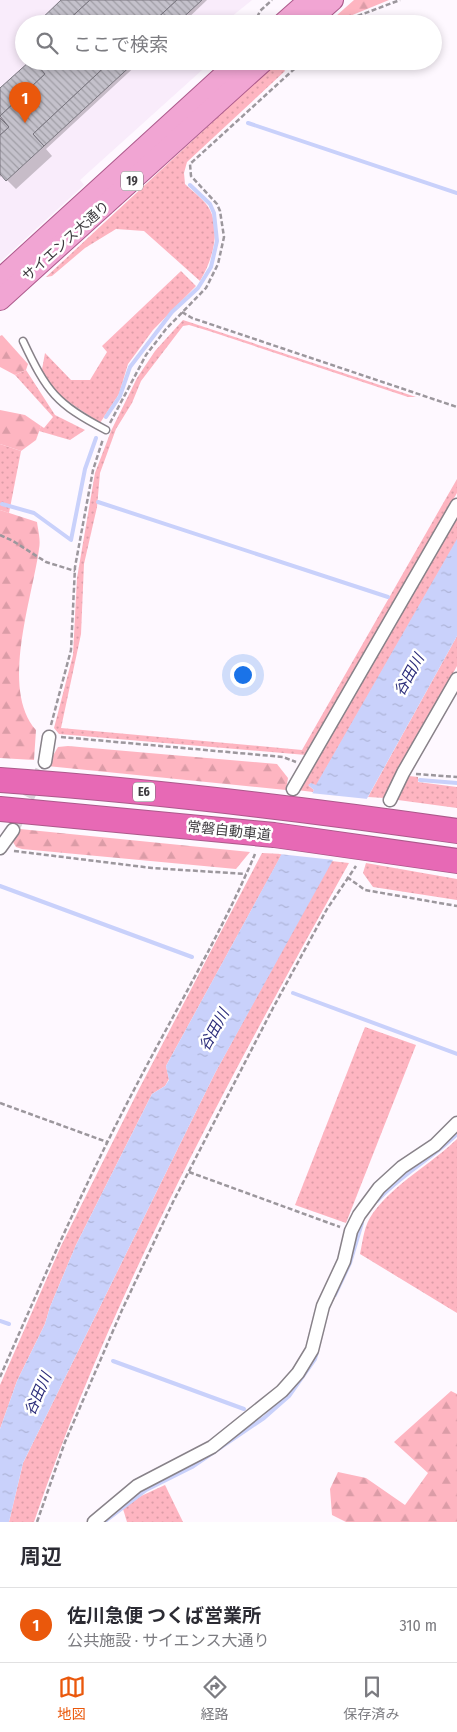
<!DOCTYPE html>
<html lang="ja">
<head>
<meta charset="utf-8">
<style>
	body { margin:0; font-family:"Fira Sans Condensed","Noto Sans JP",sans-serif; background:#f2f2f3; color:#2b2b33 }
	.you { position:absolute; left:242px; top:674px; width:18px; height:18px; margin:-12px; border:4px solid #fff; border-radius:50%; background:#1a73e8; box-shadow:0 0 0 8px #1a73e833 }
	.badge { display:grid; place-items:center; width:32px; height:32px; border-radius:50%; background:#ea580c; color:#fff; font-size:16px; font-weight:700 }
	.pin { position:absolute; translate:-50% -41px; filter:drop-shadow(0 1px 2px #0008) }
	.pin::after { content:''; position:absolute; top:26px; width:18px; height:15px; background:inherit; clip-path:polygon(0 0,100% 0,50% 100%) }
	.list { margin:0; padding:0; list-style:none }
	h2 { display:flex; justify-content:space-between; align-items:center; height:65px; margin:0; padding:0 20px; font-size:21px }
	h2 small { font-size:16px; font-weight:400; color:#7c7c81 }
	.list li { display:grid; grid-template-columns:32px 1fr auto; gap:15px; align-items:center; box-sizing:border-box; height:75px; padding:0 20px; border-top:1px solid #e1e1e2 }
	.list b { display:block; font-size:19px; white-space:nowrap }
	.list p { margin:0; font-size:16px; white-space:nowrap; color:#7c7c81 }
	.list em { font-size:16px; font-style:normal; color:#7c7c81 }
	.icon { flex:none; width:28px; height:28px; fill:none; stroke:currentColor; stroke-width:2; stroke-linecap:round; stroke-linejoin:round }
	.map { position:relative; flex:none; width:457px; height:1522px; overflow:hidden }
	.search { position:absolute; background:#fff; box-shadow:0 2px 8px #0003; left:15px; right:15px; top:15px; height:55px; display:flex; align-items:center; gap:12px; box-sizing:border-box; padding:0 18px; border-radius:28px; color:#7c7c81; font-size:19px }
	.sheet { height:140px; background:#fff }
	nav { display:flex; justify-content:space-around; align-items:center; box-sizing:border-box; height:70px; border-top:1px solid #e1e1e2; background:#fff; font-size:14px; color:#7c7c81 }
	nav a { display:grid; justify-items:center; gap:2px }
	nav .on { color:#ea580c }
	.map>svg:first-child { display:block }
	.built { fill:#f9ecfb }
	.grass { fill:url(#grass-dots) }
	.forest { fill:url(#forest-firs) }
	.water { fill:url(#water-ripples) }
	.pier { fill:#fef8ff }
	.shadow { fill:#0003 }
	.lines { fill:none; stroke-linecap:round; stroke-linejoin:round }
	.stream { stroke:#c9d1fb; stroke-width:4 }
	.building { fill:url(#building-back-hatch); stroke:#7a7780 }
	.minor-tunnel { stroke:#d7d2d8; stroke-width:12; stroke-dasharray:12 6; stroke-linecap:butt }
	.service-casing { stroke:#888289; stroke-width:9 }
	.minor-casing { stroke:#888289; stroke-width:15 }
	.primary-casing { stroke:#ac598b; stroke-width:22 }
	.motorway-casing { stroke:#ac598b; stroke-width:26 }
	.path { stroke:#9c979d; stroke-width:2.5; stroke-dasharray:5 2.5; stroke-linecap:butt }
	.service { stroke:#fff; stroke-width:6 }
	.minor { stroke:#fff; stroke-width:12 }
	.primary { stroke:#f1a5d3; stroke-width:20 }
	.motorway { stroke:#e769b5; stroke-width:24 }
	.labels { text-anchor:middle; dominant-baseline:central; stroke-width:5; stroke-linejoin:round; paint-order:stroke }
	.shield { fill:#fff; stroke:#777578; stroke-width:1 }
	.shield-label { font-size:12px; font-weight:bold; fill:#3d3a3e }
	.street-label { font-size:14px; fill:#3d3a3e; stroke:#fff }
	.water-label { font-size:15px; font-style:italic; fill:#2b2c7a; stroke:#fff }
</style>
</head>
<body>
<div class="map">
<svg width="457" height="1522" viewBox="0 0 457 1522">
	<defs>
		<pattern id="grass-dots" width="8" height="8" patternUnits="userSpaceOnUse" patternTransform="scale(1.25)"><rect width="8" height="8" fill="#feb5c1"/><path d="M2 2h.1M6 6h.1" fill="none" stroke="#db9ca7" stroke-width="1.8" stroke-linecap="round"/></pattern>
		<pattern id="forest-firs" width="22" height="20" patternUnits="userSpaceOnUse" patternTransform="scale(1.25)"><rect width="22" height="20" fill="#feb5c1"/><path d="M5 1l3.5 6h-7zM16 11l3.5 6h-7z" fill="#db9ca7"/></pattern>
		<pattern id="water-ripples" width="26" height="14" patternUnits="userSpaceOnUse" patternTransform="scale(1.25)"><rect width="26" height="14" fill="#c9d1fb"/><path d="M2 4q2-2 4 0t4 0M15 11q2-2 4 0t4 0" fill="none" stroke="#aeb4d8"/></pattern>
		<pattern id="building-back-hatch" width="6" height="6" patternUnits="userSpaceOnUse" patternTransform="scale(1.25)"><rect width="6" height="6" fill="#c4c1cb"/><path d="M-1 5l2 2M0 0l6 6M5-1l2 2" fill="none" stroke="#a09ea6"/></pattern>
	</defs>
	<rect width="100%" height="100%" fill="#fef8ff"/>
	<polygon class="built" points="0,0 252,0 231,17 228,24 24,24 24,61 212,61 80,180 84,185 0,262"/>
	<g class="grass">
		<path d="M 278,61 L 285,71 L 187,162 L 184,173 L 185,184 C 193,192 205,200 210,210 C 221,232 212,261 200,281 L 144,231 L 116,229 L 85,248 L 52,276 L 46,277 Z"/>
		<polygon points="181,271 196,286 153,330 128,364 119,394 100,423 60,396 41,375 45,353 71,380 90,380 107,352 102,346"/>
		<polygon points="183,320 416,397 408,397 209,331 189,325 183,326 141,381 132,403 116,429 100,473 97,507 84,564 81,634 61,728 302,750 457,479 457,493 306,755 59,734 54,728 73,655 77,578 95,473 111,431 137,378 155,351"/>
		<polygon points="26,370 55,415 85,430 70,440 39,431 41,426 44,428 53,417 15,375"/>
		<polygon points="0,444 21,451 9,513 0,510"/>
		<polygon points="457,513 457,540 316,786 311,783 309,786 314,790 313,792 297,790"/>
		<polygon points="457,636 457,666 384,798 368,797"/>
		<path d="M 409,776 L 418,777 L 418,782 L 457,787 L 457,808 L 398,800 C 398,788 399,781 409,776 Z"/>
		<polygon points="262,853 282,854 166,1066 169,1079 165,1086 152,1094 76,1245 50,1307 45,1324 17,1381 0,1429 0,1385 61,1246 138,1091"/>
		<path d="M 331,861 L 349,863 C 232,1073 111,1294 34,1522 L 9,1522 L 23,1463 L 215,1073 Z"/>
		<polygon points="366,863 457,879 457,900 373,887 363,873"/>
		<polygon points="365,1027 416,1045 346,1223 295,1205"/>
		<path d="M 457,1139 L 457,1313 L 360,1254 C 363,1240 364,1225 373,1213 C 395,1183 430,1165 457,1139 Z"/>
		<polygon points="165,1485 183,1522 127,1522 123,1509 141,1496"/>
	</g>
	<g class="forest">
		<polygon points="354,0 389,0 350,16 339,24 327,24"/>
		<polygon points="2,335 28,364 26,370 15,375 0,367 0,336"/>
		<polygon points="0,410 25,415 41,426 36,440 21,451 0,444"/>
		<path d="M 0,510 L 37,522 C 38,530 41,541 39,549 C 32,600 0,689 36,730 L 34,760 L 0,758 Z"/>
		<polygon points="68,746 277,764 288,778 286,790 47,766 58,747"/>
		<polygon points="20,829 250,852 236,869 22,849 16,847 13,842"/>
		<polygon points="451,1391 457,1394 457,1522 346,1522 332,1515 330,1489 338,1472 366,1478 405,1505 428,1473 394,1442"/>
	</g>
	<polygon class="water" points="457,539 457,636 215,1073 23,1463 9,1522 0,1522 0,1429 17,1381 45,1324 50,1307 76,1245 152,1094 165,1086 169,1080 166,1066 279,859 314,790 308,785 311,783 316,785"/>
	<polygon class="pier" points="310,793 368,799 334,860 279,854"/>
	<g class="shadow">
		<polygon points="63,0 207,0 182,24 37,24"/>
		<polygon points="32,61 141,61 46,149 52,156 16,189 2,175 0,177 0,90"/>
	</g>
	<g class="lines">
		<g class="stream">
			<polyline points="248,123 457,193"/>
			<polyline points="106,417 120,396 130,367 172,312 198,288 211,267 217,241 214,213 210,204 190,185"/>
			<polyline points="98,502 388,597"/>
			<polyline points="2,504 34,513 71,540 85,469 96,438"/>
			<polyline points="420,780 457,783"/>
			<polyline points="0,886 192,957"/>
			<polyline points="293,993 457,1054"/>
			<path d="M 377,1201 C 401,1174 432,1159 457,1134"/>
			<polyline points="335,1295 350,1263 362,1223"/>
			<polyline points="0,1321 9,1324"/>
			<polyline points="113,1361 244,1409"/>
			<polyline points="104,1522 146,1490 192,1467 264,1418 289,1396 315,1359 317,1352"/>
		</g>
	</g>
	<g class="building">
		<polygon points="61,0 90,0 64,24 36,24"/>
		<polygon points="90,0 177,0 151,24 64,24"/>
		<polygon points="177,0 202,0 176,24 151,24"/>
		<polygon points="24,35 24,50 16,42"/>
		<polygon points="30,61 34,61 45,74 0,116 0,88"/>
		<polygon points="34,61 111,61 33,134 44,146 6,181 0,174 0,135 9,127 0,116 45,74"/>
		<polygon points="111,61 136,61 44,146 33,134"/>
		<polygon points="0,118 9,127 0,135"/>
	</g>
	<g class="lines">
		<polyline class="minor-tunnel" points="13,830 45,762"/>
		<defs>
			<path id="service" d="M 23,341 C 47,392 56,404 106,430"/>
			<g id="minor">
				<polyline points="45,762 49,737"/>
				<polyline points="293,789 457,505"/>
				<polyline points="390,800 403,773 457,679"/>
				<polyline points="0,848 13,830"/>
				<polyline points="94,1522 137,1486 212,1447 282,1391 298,1373 312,1350 323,1306 344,1261 351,1231 359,1215 379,1188 402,1167 435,1145 457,1123"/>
			</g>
			<g id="primary">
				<polyline points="282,24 309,0"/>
				<polyline points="306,24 333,0"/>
				<polyline points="0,279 239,61"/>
				<polyline points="0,300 264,61"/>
			</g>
			<g id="motorway">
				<path d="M 0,780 C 153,791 305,809 457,831"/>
				<polyline points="0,809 274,835 457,861"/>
			</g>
		</defs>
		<use href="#service" class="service-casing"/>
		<use href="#minor" class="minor-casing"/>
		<use href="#primary" class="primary-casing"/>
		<use href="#motorway" class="motorway-casing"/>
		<g class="path">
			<polyline points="254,24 260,11 272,0"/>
			<polyline points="345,24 355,17 400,0"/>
			<polyline points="182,312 192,318 457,407"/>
			<polyline points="110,423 146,355 166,329 206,288 218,264 224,237 220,211 217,204 191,176 190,164 303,61"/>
			<polyline points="0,535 13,541 46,562 75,571"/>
			<polyline points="51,725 71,650 75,567 93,470 103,439"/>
			<polyline points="61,737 283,757 296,762"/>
			<polyline points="416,774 457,777"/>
			<polyline points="14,851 152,868 246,874"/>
			<polyline points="347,877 365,890 457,906"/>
			<polyline points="0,1103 107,1142"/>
			<polyline points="189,1172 340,1227"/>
			<path d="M 0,1377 C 43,1279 86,1181 136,1086 C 176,1009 221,934 255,854"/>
			<polyline points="37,1522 65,1442 122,1310 173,1202 273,1008 327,909 356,866"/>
		</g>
		<use href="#service" class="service"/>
		<use href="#minor" class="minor"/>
		<use href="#primary" class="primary"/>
		<use href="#motorway" class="motorway"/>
	</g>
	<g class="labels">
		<g class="shield">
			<rect x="121" y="171.5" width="22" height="19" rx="4"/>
			<rect x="133" y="782.5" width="22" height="19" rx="4"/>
		</g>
		<g class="shield-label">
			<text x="132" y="181">19</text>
			<text x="144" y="792">E6</text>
		</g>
		<g class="street-label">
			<text transform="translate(66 241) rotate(-42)">サイエンス大通り</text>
			<text transform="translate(229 831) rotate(6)">常磐自動車道</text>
		</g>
		<g class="water-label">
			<text transform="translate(409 675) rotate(-61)">谷田川</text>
			<text transform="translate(214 1030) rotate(-61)">谷田川</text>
			<text transform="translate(38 1394) rotate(-66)">谷田川</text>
		</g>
	</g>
</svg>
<div class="you"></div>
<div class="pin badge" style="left:25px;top:123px">1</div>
<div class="search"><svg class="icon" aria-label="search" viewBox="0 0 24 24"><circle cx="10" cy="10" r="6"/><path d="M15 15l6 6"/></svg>ここで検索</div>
</div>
<section class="sheet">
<h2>周辺<small></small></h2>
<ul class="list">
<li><span class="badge">1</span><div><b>佐川急便 つくば営業所</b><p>公共施設 · サイエンス大通り</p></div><em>310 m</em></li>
</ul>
</section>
<nav>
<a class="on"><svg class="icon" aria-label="map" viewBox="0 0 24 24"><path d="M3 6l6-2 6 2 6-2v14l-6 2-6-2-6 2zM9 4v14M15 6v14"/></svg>地図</a>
<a><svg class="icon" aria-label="directions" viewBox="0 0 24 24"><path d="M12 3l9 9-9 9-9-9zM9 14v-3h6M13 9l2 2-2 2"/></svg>経路</a>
<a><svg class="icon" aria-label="saved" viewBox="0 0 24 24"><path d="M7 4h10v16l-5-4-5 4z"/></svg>保存済み</a>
</nav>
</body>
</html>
